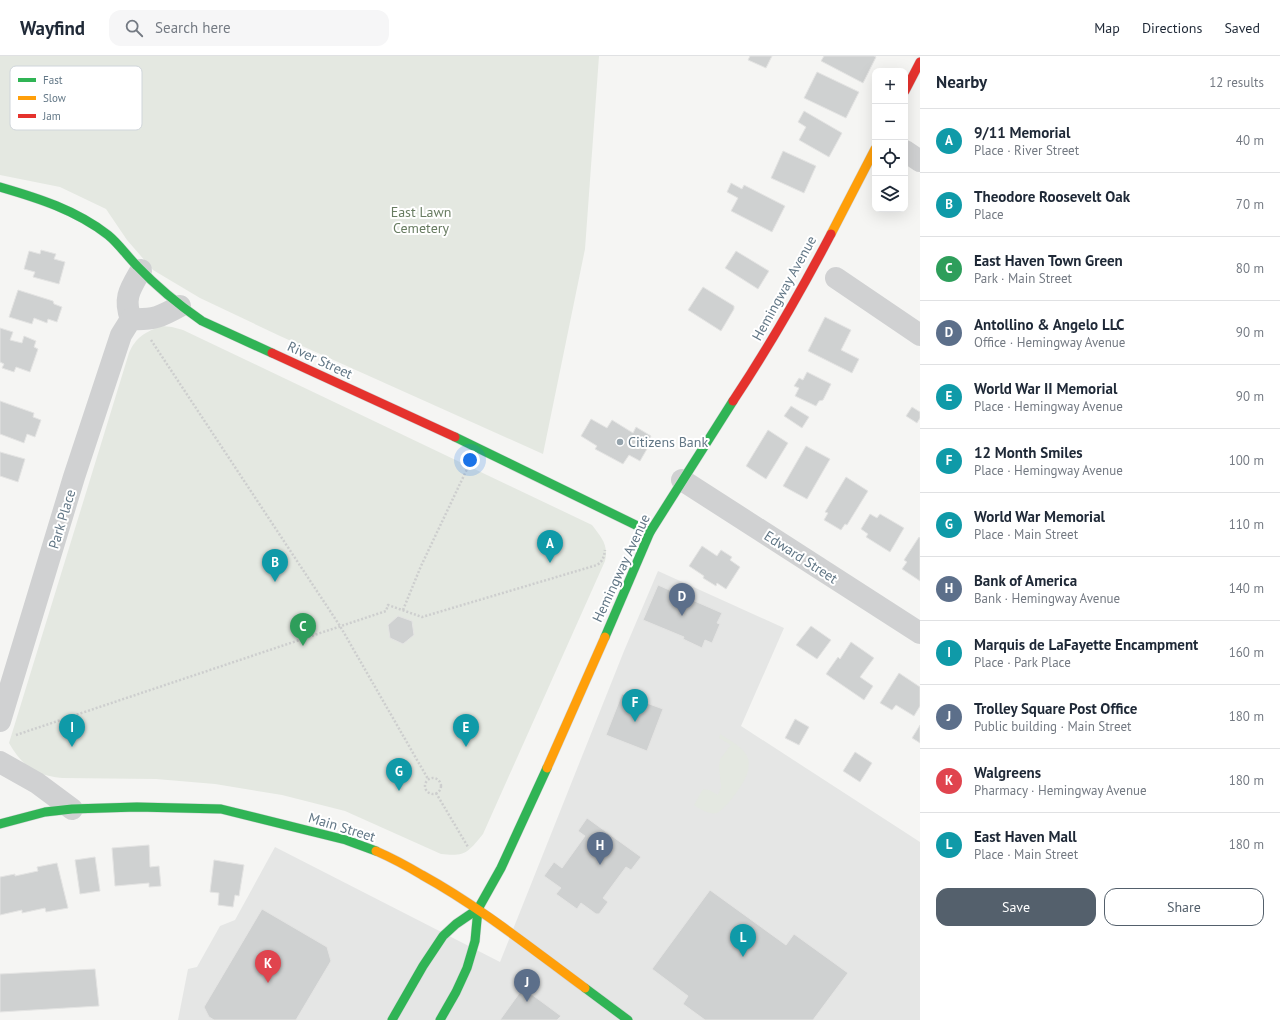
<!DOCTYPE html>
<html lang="en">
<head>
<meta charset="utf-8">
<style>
	body { margin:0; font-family:"PT Sans",sans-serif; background:#f6f6f7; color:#1f2937 }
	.controls { position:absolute; right:12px; top:12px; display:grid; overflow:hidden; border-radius:8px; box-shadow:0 4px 16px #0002 }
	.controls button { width:36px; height:36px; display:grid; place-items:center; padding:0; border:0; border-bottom:1px solid #e0e1e3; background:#fff; color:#1f2937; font:20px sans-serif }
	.you { position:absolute; left:470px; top:404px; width:14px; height:14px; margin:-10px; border:3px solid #fff; border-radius:50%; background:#1a73e8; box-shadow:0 0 0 6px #1a73e833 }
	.badge { display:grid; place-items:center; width:26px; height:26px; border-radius:50%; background:#54606c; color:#fff; font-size:13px; font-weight:700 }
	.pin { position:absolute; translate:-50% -33px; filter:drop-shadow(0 1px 2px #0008) }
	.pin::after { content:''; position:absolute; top:21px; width:14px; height:12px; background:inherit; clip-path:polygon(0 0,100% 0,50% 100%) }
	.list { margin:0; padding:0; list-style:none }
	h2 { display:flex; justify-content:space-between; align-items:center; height:52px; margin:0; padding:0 16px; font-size:17px }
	h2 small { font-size:13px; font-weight:400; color:#747a83 }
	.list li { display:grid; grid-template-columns:26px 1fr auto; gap:12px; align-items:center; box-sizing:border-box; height:64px; padding:0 16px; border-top:1px solid #e0e1e3 }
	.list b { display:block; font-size:15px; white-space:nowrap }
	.list p { margin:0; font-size:13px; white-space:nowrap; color:#747a83 }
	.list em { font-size:13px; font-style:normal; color:#747a83 }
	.actions { display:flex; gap:8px; padding:12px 16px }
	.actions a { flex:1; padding:9px 0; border:1px solid #54606c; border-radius:12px; text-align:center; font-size:14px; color:#54606c }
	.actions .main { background:#54606c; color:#fff }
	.icon { flex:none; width:22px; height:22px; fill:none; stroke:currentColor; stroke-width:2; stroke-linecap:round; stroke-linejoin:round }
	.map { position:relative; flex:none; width:920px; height:964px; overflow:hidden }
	header { display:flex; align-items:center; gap:24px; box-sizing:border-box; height:56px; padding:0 20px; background:#fff; border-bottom:1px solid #e0e1e3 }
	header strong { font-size:19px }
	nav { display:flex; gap:22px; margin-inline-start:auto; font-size:14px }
	.search { width:280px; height:36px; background:#f6f6f7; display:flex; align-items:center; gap:10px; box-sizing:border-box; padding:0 14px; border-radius:12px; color:#747a83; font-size:15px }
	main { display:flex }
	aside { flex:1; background:#fff }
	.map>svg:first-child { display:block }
	.built { fill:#e5e6e5 }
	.green { fill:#e4e8e1 }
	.building { fill:#cfd1d1; stroke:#e4e4e3 }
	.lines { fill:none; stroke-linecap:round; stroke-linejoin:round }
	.fast-casing { stroke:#d0d2d3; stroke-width:10 }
	.slow-casing { stroke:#d0d2d3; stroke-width:10 }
	.jam-casing { stroke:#d0d2d3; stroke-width:10 }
	.path { stroke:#cdcece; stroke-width:2.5; stroke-dasharray:2 2; stroke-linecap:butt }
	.street { stroke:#d0d1d2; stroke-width:22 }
	.fast { stroke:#30b455; stroke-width:9 }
	.slow { stroke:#ff9f0a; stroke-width:9 }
	.jam { stroke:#e5322d; stroke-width:9 }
	.poi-dot { fill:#95a3ac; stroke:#fff; stroke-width:1.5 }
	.labels { text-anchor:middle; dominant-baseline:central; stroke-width:4; stroke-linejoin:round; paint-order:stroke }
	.park-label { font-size:14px; fill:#687c61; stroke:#fff }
	.street-label { font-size:14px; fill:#627786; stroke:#fff }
	.poi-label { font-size:14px; fill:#627786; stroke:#fff; text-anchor:start }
	.key { fill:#fff; stroke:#d0d6db; stroke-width:1 }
	.key-label { font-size:11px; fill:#627786 }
</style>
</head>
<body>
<header>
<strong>Wayfind</strong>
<div class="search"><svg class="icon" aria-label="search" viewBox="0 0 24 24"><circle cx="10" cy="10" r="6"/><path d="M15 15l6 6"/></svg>Search here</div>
<nav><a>Map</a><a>Directions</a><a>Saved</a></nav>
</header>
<main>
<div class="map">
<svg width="920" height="964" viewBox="0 0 920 964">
	<rect width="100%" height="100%" fill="#f5f5f3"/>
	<polygon class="built" points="658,515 784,572 741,670 920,786 920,964 178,964 188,913 197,911 220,870 235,864 275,791 500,906 624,595"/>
	<g class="green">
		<polygon points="0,0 599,0 585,193 543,398 280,280 200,242 153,214 127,184 106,153 60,131 0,119"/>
		<path d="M 162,270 L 172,271 L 183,274 L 592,469 C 601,481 609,489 605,505 L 483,778 C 468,796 466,801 441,798 L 345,755 L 282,739 L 215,728 L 156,723 L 62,722 C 35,719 23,711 9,687 L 129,297 C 136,281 145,276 162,270 Z"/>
		<path d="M 720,678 C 729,684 742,690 747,700 C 749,704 749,710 748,715 C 746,725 727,752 717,757 C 711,759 699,753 694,749 L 703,733 L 709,734 L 718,739 L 721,731 L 719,711 L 720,703 L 731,689 L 719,682 Z"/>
	</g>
	<g class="building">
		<polygon points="750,0 772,0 766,12 748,4"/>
		<polygon points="824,0 874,0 876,1 863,27 821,5"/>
		<polygon points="817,16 859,36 846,62 804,42"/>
		<polygon points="804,55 842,77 829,101 799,84 806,71 798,66"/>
		<polygon points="783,95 816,110 804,137 771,122"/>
		<polygon points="731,127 742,133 744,129 785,150 772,176 731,155 738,142 727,136"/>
		<polygon points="41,194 56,198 54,203 65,206 59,228 33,221 35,216 24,213 29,195 40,198"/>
		<polygon points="736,195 769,215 758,233 725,212"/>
		<polygon points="703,231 734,250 734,253 721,275 688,254"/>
		<polygon points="18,234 53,245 54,248 62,251 57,266 48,263 47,267 34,262 32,268 9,261"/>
		<polygon points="825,261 851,274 841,294 859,303 852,317 808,295"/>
		<polygon points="0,272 13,276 10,284 22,287 24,280 36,285 34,291 38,293 30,316 16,311 14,316 2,312 4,308 0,306"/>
		<polygon points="807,316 831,328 823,344 819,345 816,350 795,340 799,332 794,330 799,322 803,324"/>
		<polygon points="0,345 34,357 33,361 41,364 35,381 27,378 24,387 0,378"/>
		<polygon points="791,350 809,361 802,372 784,360"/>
		<polygon points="912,351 920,356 920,362 917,367 906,360"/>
		<polygon points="591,363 607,372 612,364 633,377 636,371 651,380 648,385 651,386 640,405 629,399 623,408 595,393 597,390 581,380"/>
		<polygon points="768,374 788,387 766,423 746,410"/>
		<polygon points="806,390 830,403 807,443 783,430"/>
		<polygon points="0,396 25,403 18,426 0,420"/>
		<polygon points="846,421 868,435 847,469 845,468 841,474 824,464 828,457 825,456"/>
		<polygon points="870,458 877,462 880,458 904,472 890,496 866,481 868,478 861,473"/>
		<polygon points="919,481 920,482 920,525 902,513 907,506 904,504"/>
		<polygon points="702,490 717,500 721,494 732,501 730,504 740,511 726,533 717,527 716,530 703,522 704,520 689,510"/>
		<polygon points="658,529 722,557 717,567 720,568 712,587 705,584 702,592 683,583 684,581 643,564"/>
		<polygon points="398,560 412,565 414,579 403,588 390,582 388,569"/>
		<polygon points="811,570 831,584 817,603 796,589"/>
		<polygon points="851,586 874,602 860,621 873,630 864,644 826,618 838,601 840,603"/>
		<polygon points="899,617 920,631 920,650 914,660 896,649 892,654 880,647"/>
		<polygon points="622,638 663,653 647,695 606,679"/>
		<polygon points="795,663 809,671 799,689 785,682"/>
		<polygon points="920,669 920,687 912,682"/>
		<polygon points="855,696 872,707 860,726 843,715"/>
		<polygon points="587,762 641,801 631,814 626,811 603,842 608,846 599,858 596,858 581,847 577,853 556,838 561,832 544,820 554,806 562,812 585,780 578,775"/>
		<polygon points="149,789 150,811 159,810 161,830 149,831 149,827 115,830 112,792"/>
		<polygon points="95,801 100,835 80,838 75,804"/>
		<polygon points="214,804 244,809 239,840 235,839 233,851 218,849 219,837 210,836"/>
		<polygon points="57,807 68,852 46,856 45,852 22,857 22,854 0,859 0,821 15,818 15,820 38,815 37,811"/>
		<polygon points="710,834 786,889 794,878 848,917 813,964 705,964 683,948 688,940 652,913"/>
		<polygon points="262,853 327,891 331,905 296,964 214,964 209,961 204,951"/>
		<polygon points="95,913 99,950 0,956 0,918"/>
		<polygon points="523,932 561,960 557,964 500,964"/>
	</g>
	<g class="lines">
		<defs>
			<g id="fast">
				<path d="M 0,131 C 38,142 76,154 108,179 C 119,188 127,200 137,210 C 157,231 179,249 202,265 L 272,297"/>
				<polyline points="455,381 650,476"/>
				<polyline points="605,581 650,476 733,345"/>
				<polyline points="0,768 45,756 72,753 137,751 221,753 346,784 376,795"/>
				<polyline points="585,932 628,964"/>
				<polyline points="392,964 423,910 443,880 456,868 478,853"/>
				<polyline points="440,964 456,936 467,912 475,885 478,853 501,812 547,712"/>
			</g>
			<g id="slow">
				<polyline points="831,178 875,93"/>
				<polyline points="547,712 605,581"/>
				<path d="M 376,795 C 392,802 407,810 422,819 C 480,851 532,893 585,932"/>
			</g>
			<g id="jam">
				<polyline points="905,35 920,6"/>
				<polyline points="272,297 455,381"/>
				<path d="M 733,345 C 769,291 801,235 831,178"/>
			</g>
		</defs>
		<use href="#fast" class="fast-casing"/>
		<use href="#slow" class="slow-casing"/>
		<use href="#jam" class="jam-casing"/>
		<g class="path">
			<polyline points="151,284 340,570 428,723"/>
			<polyline points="403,554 421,510 468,411"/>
			<path d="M 16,679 L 386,555 L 388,549 L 422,561 L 597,509 C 603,505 604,501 605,494"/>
			<circle cx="433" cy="730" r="8"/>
			<polyline points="436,737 468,791"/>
		</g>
		<g class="street">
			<polyline points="905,95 920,105"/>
			<polyline points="836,222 920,279"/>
			<path d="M 131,263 C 123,242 130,233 141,214"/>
			<polyline points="682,424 920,577"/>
			<path d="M 0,665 L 74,421 L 121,279 L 131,263 C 154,264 160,261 180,250"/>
			<polyline points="0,706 37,727 72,753"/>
		</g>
		<use href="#fast" class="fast"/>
		<use href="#slow" class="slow"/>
		<use href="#jam" class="jam"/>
	</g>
	<circle class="poi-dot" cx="620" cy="386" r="4"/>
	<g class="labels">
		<g class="park-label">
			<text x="421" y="156">East Lawn<tspan x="421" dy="16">Cemetery</tspan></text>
		</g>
		<g class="street-label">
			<text transform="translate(784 232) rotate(-61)">Hemingway Avenue</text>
			<text transform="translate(320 304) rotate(25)">River Street</text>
			<text transform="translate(62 463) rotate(-73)">Park Place</text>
			<text transform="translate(801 501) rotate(33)">Edward Street</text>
			<text transform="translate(621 512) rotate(-65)">Hemingway Avenue</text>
			<text transform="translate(342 771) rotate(17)">Main Street</text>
		</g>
		<g class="poi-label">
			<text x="628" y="386">Citizens Bank</text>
		</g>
	</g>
	<rect x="10" y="10" width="132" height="64" rx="6" class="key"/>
	<rect x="18" y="22" width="18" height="4" fill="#30b455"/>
	<rect x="18" y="40" width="18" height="4" fill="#ff9f0a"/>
	<rect x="18" y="58" width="18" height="4" fill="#e5322d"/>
	<g class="key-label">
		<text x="43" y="28">Fast</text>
		<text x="43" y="46">Slow</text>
		<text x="43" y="64">Jam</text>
	</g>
</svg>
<div class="controls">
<button>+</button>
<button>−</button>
<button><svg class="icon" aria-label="locate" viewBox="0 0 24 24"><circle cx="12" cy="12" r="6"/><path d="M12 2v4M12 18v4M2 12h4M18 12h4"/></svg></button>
<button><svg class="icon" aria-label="layers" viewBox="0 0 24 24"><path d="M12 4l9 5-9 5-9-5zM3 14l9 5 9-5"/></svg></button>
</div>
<div class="you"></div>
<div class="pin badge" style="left:550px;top:507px;background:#0f9aa8">A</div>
<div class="pin badge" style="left:275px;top:526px;background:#0f9aa8">B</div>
<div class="pin badge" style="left:303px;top:590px;background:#2e9e5b">C</div>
<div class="pin badge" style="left:682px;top:560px;background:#5c6f8a">D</div>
<div class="pin badge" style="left:466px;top:691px;background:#0f9aa8">E</div>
<div class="pin badge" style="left:635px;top:666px;background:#0f9aa8">F</div>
<div class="pin badge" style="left:399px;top:735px;background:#0f9aa8">G</div>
<div class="pin badge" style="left:600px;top:809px;background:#5c6f8a">H</div>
<div class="pin badge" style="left:72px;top:691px;background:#0f9aa8">I</div>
<div class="pin badge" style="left:527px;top:946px;background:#5c6f8a">J</div>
<div class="pin badge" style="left:268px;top:927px;background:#e0444e">K</div>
<div class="pin badge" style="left:743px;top:901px;background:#0f9aa8">L</div>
</div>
<aside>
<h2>Nearby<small>12 results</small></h2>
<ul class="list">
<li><span class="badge" style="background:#0f9aa8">A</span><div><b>9/11 Memorial</b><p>Place · River Street</p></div><em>40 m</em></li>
<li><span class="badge" style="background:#0f9aa8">B</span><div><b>Theodore Roosevelt Oak</b><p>Place</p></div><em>70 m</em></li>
<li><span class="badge" style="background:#2e9e5b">C</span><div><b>East Haven Town Green</b><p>Park · Main Street</p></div><em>80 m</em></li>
<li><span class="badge" style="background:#5c6f8a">D</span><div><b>Antollino &amp; Angelo LLC</b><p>Office · Hemingway Avenue</p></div><em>90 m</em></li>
<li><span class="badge" style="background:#0f9aa8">E</span><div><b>World War II Memorial</b><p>Place · Hemingway Avenue</p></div><em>90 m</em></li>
<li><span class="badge" style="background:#0f9aa8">F</span><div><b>12 Month Smiles</b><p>Place · Hemingway Avenue</p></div><em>100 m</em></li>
<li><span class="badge" style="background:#0f9aa8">G</span><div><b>World War Memorial</b><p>Place · Main Street</p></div><em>110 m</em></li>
<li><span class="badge" style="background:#5c6f8a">H</span><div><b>Bank of America</b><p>Bank · Hemingway Avenue</p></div><em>140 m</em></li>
<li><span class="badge" style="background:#0f9aa8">I</span><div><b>Marquis de LaFayette Encampment</b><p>Place · Park Place</p></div><em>160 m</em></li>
<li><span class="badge" style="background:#5c6f8a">J</span><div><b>Trolley Square Post Office</b><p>Public building · Main Street</p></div><em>180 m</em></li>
<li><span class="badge" style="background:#e0444e">K</span><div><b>Walgreens</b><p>Pharmacy · Hemingway Avenue</p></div><em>180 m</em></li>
<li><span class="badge" style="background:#0f9aa8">L</span><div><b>East Haven Mall</b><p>Place · Main Street</p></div><em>180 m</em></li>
</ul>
<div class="actions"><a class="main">Save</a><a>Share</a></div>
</aside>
</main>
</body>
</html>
